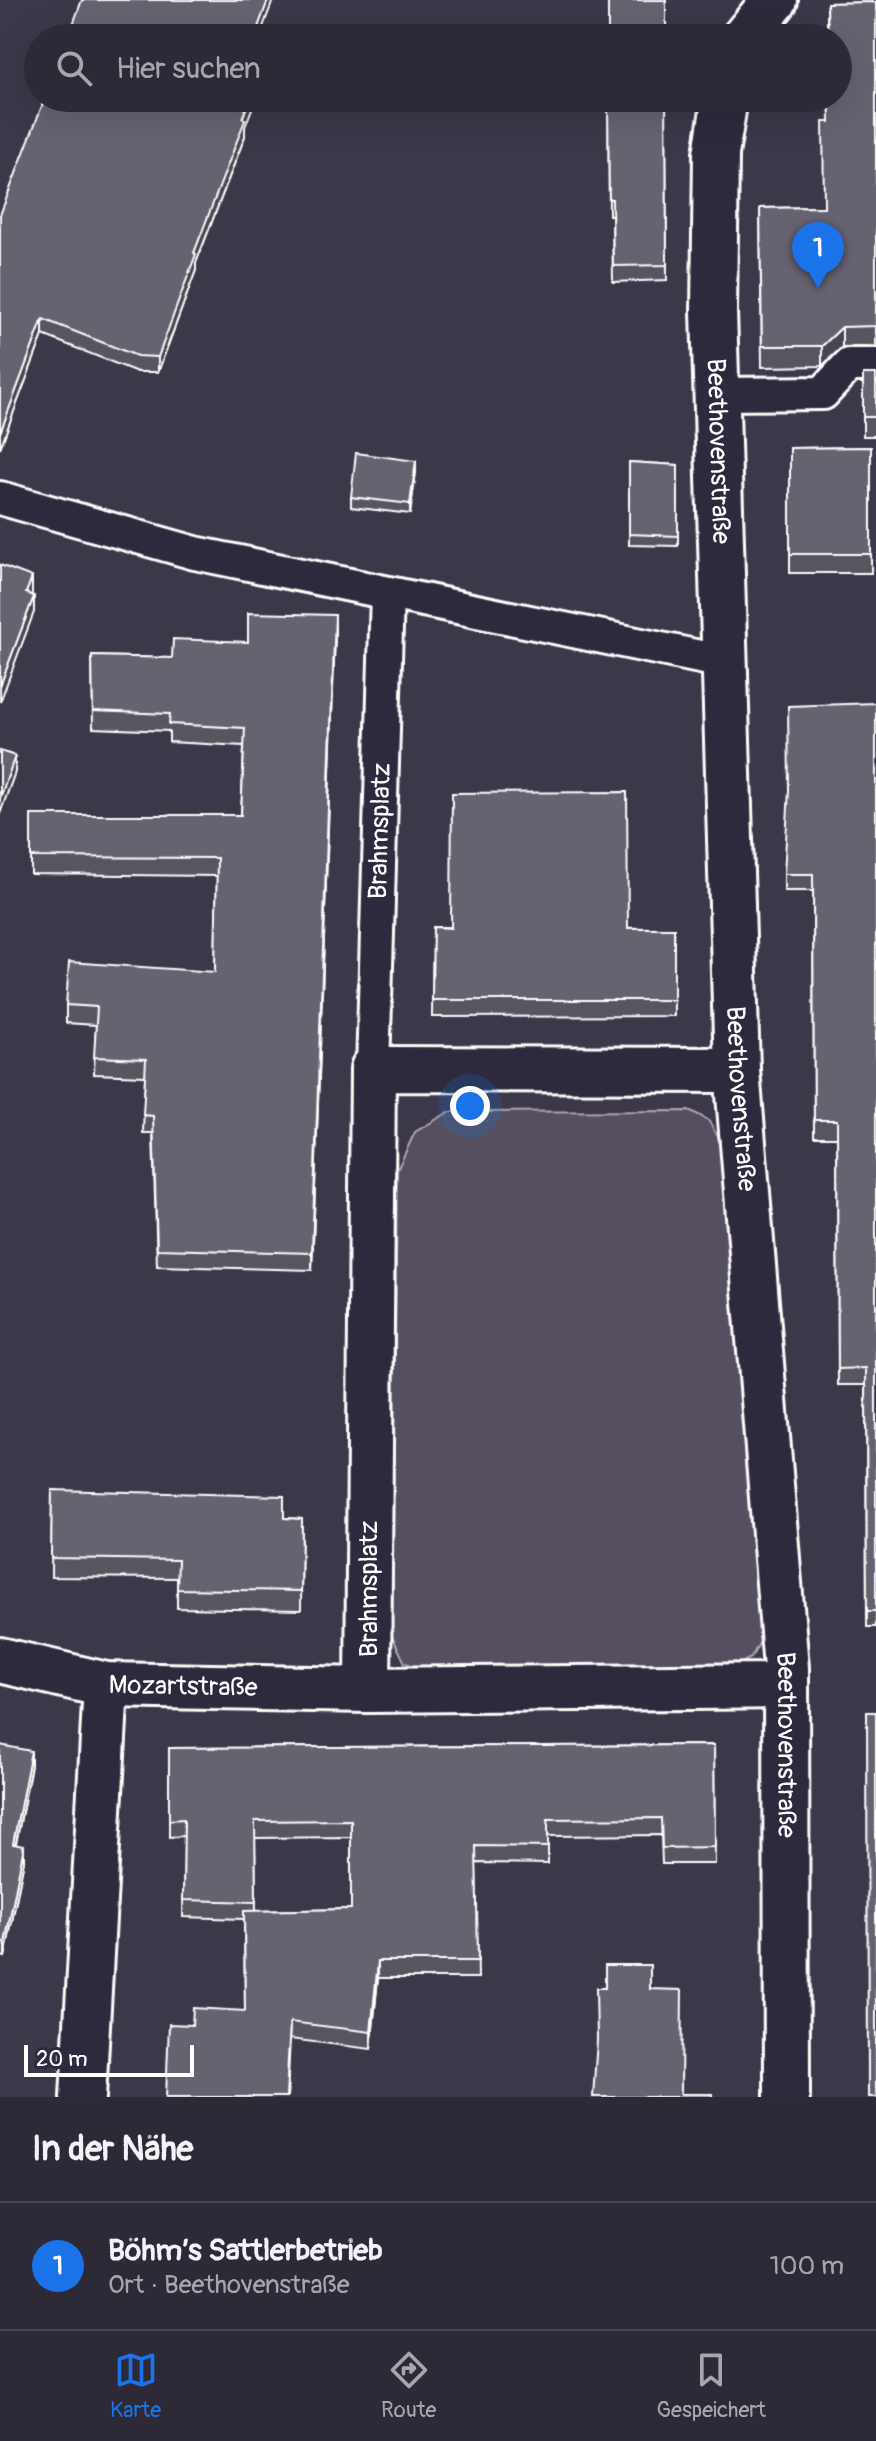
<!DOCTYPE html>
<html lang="de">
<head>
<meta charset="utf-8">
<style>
	body { margin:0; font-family:Pangolin,sans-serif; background:#35313f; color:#f1f3f6 }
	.scale { position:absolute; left:24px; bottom:20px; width:170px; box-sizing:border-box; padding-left:8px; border:4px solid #fff; border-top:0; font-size:22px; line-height:28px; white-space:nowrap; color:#fff; -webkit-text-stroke:6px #2f2a3d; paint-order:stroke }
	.you { position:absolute; left:470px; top:1106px; width:28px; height:28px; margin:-20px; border:6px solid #fff; border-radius:50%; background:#1a73e8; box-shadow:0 0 0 12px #1a73e833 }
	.badge { display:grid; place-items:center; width:52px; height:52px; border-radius:50%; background:#1a73e8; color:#fff; font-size:26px; font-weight:700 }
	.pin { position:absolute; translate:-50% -66px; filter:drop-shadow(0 2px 4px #0008) }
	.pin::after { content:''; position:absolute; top:42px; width:28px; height:24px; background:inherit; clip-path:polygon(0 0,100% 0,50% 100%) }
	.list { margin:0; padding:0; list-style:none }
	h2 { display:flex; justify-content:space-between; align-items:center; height:104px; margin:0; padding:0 32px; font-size:34px }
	h2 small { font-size:26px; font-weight:400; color:#a7a6ad }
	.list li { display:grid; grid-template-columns:52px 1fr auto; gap:24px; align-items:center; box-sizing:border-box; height:128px; padding:0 32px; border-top:2px solid #484552 }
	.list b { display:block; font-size:30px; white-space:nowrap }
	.list p { margin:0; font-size:26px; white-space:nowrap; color:#a7a6ad }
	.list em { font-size:26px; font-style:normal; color:#a7a6ad }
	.icon { flex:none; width:44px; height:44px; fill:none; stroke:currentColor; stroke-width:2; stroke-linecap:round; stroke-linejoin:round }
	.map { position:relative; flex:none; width:876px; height:2097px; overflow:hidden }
	.search { position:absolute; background:#2d2937; box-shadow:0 8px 32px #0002; left:24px; right:24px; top:24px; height:88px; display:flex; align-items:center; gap:20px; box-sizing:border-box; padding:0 28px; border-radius:44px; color:#a7a6ad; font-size:30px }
	.sheet { height:232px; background:#2d2937 }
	nav { display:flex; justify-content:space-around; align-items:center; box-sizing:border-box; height:112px; border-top:2px solid #484552; background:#2d2937; font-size:22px; color:#a7a6ad }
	nav a { display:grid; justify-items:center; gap:4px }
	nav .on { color:#1a73e8 }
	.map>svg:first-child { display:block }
	.green { fill:#555060; stroke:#aaa8b0; stroke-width:2 }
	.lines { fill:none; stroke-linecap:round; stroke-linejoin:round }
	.service-casing { stroke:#fff; stroke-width:38 }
	.minor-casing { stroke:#fff; stroke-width:50 }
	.service { stroke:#2f2a3d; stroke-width:32 }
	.minor { stroke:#2f2a3d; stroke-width:44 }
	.wall { fill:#585460; stroke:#fff; stroke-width:2; fill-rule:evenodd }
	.shaded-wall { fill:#47454e; stroke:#fff; stroke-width:2 }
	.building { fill:#666270; stroke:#fff; stroke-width:2 }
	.labels { text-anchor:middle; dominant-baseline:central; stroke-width:6; stroke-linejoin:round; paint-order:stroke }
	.street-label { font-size:26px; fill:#fff; stroke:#2f2a3d }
</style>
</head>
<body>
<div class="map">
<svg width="876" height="2097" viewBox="0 0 876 2097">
	<rect width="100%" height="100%" fill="#3c3749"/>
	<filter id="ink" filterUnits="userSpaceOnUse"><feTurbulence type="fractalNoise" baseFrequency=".0125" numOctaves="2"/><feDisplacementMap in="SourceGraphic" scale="16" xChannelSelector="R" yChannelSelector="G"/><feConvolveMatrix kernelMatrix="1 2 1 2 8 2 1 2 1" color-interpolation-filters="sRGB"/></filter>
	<g filter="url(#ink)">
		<polygon class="green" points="691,1111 708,1120 719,1138 762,1638 751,1658 731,1668 436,1672 405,1663 392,1636 397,1170 415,1132 449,1112"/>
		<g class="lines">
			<defs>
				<g id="service">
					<polyline points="717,394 823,393 849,365 876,365"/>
					<polyline points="0,498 195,553 724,662"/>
					<path id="s1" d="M 373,1069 L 387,593"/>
				</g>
				<g id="minor">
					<polyline points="744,38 775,0"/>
					<path id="s2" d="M 725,98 L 716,154 L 714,311 L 737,1070 L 786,1668 L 787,2097"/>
					<polyline points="737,1070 373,1069 368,1690 786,1686"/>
					<path id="s3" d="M 0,1660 L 106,1685 L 368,1690"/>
					<polyline points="83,2097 106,1685"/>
				</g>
			</defs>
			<use href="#service" class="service-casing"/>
			<use href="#minor" class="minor-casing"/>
			<use href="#service" class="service"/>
			<use href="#minor" class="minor"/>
		</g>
		<g class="wall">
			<polygon points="876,2 876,346 842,347 822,366 762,367 760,208 824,207 830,122 829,98 838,98 838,38 827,38 827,3"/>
			<polygon points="608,98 666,98 667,280 613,282 612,215 609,215"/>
			<polygon points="245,127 245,136 196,263 196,270 158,372 137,372 43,335 0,448 0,215"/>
			<rect x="863" y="374" width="13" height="62"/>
			<polygon points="871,447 871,573 790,573 790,448"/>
			<polygon points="629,462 678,465 678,546 629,545"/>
			<polygon points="416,472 410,514 351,507 351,497"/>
			<polygon points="335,633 312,1270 157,1266 153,1133 143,1133 145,1076 94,1074 96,1025 66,1023 66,1005 215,972 217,876 31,874 31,815 241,815 244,746 169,742 169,731 93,728 92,656 172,658 248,642"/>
			<polygon points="876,703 876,1627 867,1627 866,1385 838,1385 837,1137 814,1137 813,891 784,891 784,874"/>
			<polygon points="433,927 674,928 674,1016 432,1017"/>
			<polygon points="52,1490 284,1518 302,1519 301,1610 177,1608 177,1578 51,1577"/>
			<polygon points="0,1745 31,1765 16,1844 24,1860 5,1957 0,1956"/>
			<path d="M 714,1745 L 715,1864 L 662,1864 L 661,1835 L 548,1836 L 548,1864 L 476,1863 L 478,1978 L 378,1978 L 371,2049 L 290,2039 L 287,2097 L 166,2097 L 192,2025 L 245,2011 L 244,1919 L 183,1917 L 184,1836 L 169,1837 L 169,1748 ZM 351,1837 L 351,1909 L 256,1911 L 255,1838 Z"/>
		</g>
		<g class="shaded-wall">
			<polygon points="268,0 273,0 259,38 254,38"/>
			<polygon points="250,98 256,98 245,127 245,136 196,263 196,270 158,372 158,357 194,253"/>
			<polygon points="43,319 43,335 0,448 0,433"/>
			<polygon points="842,327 842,347 822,366 822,346"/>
			<polygon points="416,461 416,472 410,514 410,504"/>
			<polygon points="32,577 32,593 26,608 26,593"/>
			<polygon points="34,596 34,612 0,702 0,686"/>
			<polygon points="335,615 335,633 312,1270 312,1253"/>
			<polygon points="15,756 15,772 0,814 0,798"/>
			<polygon points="31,1751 31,1765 13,1858 13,1844"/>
			<polygon points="24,1846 24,1860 5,1957 5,1943"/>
			<polygon points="378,1961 378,1978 371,2049 371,2032"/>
			<polygon points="290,2022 287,2097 286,2097"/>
		</g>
		<g class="building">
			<polygon points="82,0 268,0 254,38 68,38"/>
			<rect x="608" y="0" width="58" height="38"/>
			<polygon points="876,2 876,326 842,327 822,346 762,346 760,208 824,207 823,122 830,122 830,98 838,98 838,38 828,38 827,3"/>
			<polygon points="45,98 250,98 242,118 245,120 194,253 196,254 158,357 137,356 43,319 0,433 0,215"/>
			<polygon points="608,98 666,98 667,265 613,266 612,199 609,199"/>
			<rect x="863" y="374" width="13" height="43"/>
			<polygon points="871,447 871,554 790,554 790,448"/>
			<polygon points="356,453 416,461 410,504 351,497"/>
			<polygon points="629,462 678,465 678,536 629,534"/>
			<polygon points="0,565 32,577 26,593 34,596 0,686"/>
			<polygon points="248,613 335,615 312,1253 157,1249 153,1116 143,1115 146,1059 94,1057 97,1007 66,1005 69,962 215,972 217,858 31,857 31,815 241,815 245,728 169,724 170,714 93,711 92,656 172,658 173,639 248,642"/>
			<polygon points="876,703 876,1611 867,1611 866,1368 838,1369 837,1120 814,1120 813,874 784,874 789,790 788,706"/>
			<polygon points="0,751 15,756 0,798"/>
			<polygon points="627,792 628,928 674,928 674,1000 432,1000 433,927 451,928 452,793"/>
			<polygon points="52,1490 284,1496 284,1518 302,1519 301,1591 177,1589 178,1560 51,1558"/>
			<polygon points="867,1712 876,1712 876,2097 868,2097"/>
			<polygon points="0,1745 31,1751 13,1844 24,1846 5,1943 0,1942"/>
			<polygon points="714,1745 715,1847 662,1848 661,1818 548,1819 548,1847 476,1846 478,1961 378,1961 371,2032 290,2022 286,2097 166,2097 169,2024 192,2025 193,2008 245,2011 244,1911 351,1909 351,1820 255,1821 256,1902 183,1900 184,1819 169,1820 169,1748"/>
			<polygon points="605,1965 650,1965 650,1989 682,1990 681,2094 712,2094 712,2097 593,2097 597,2040 596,1988 605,1988"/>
		</g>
	</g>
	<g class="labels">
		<g class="street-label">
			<text stroke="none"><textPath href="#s2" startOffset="354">Beethovenstraße</textPath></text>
			<text stroke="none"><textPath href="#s1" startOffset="238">Brahmsplatz</textPath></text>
			<text stroke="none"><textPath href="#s2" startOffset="1002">Beethovenstraße</textPath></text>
			<text transform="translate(369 1589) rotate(-90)">Brahmsplatz</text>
			<text stroke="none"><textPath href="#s3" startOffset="186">Mozartstraße</textPath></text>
			<text stroke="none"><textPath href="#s2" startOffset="1650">Beethovenstraße</textPath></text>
		</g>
	</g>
</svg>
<div class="scale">20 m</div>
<div class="you"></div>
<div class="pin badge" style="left:818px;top:288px">1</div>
<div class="search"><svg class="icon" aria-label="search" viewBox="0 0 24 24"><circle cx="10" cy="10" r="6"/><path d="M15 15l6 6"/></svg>Hier suchen</div>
</div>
<section class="sheet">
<h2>In der Nähe<small></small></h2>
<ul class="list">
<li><span class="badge">1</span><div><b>Böhm’s Sattlerbetrieb</b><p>Ort · Beethovenstraße</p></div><em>100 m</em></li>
</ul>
</section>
<nav>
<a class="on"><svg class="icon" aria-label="map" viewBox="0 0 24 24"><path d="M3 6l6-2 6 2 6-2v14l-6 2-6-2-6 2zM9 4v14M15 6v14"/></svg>Karte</a>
<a><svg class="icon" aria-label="directions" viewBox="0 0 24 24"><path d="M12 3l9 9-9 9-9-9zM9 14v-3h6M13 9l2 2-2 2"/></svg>Route</a>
<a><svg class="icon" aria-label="saved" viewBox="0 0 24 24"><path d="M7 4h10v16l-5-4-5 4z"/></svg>Gespeichert</a>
</nav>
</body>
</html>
